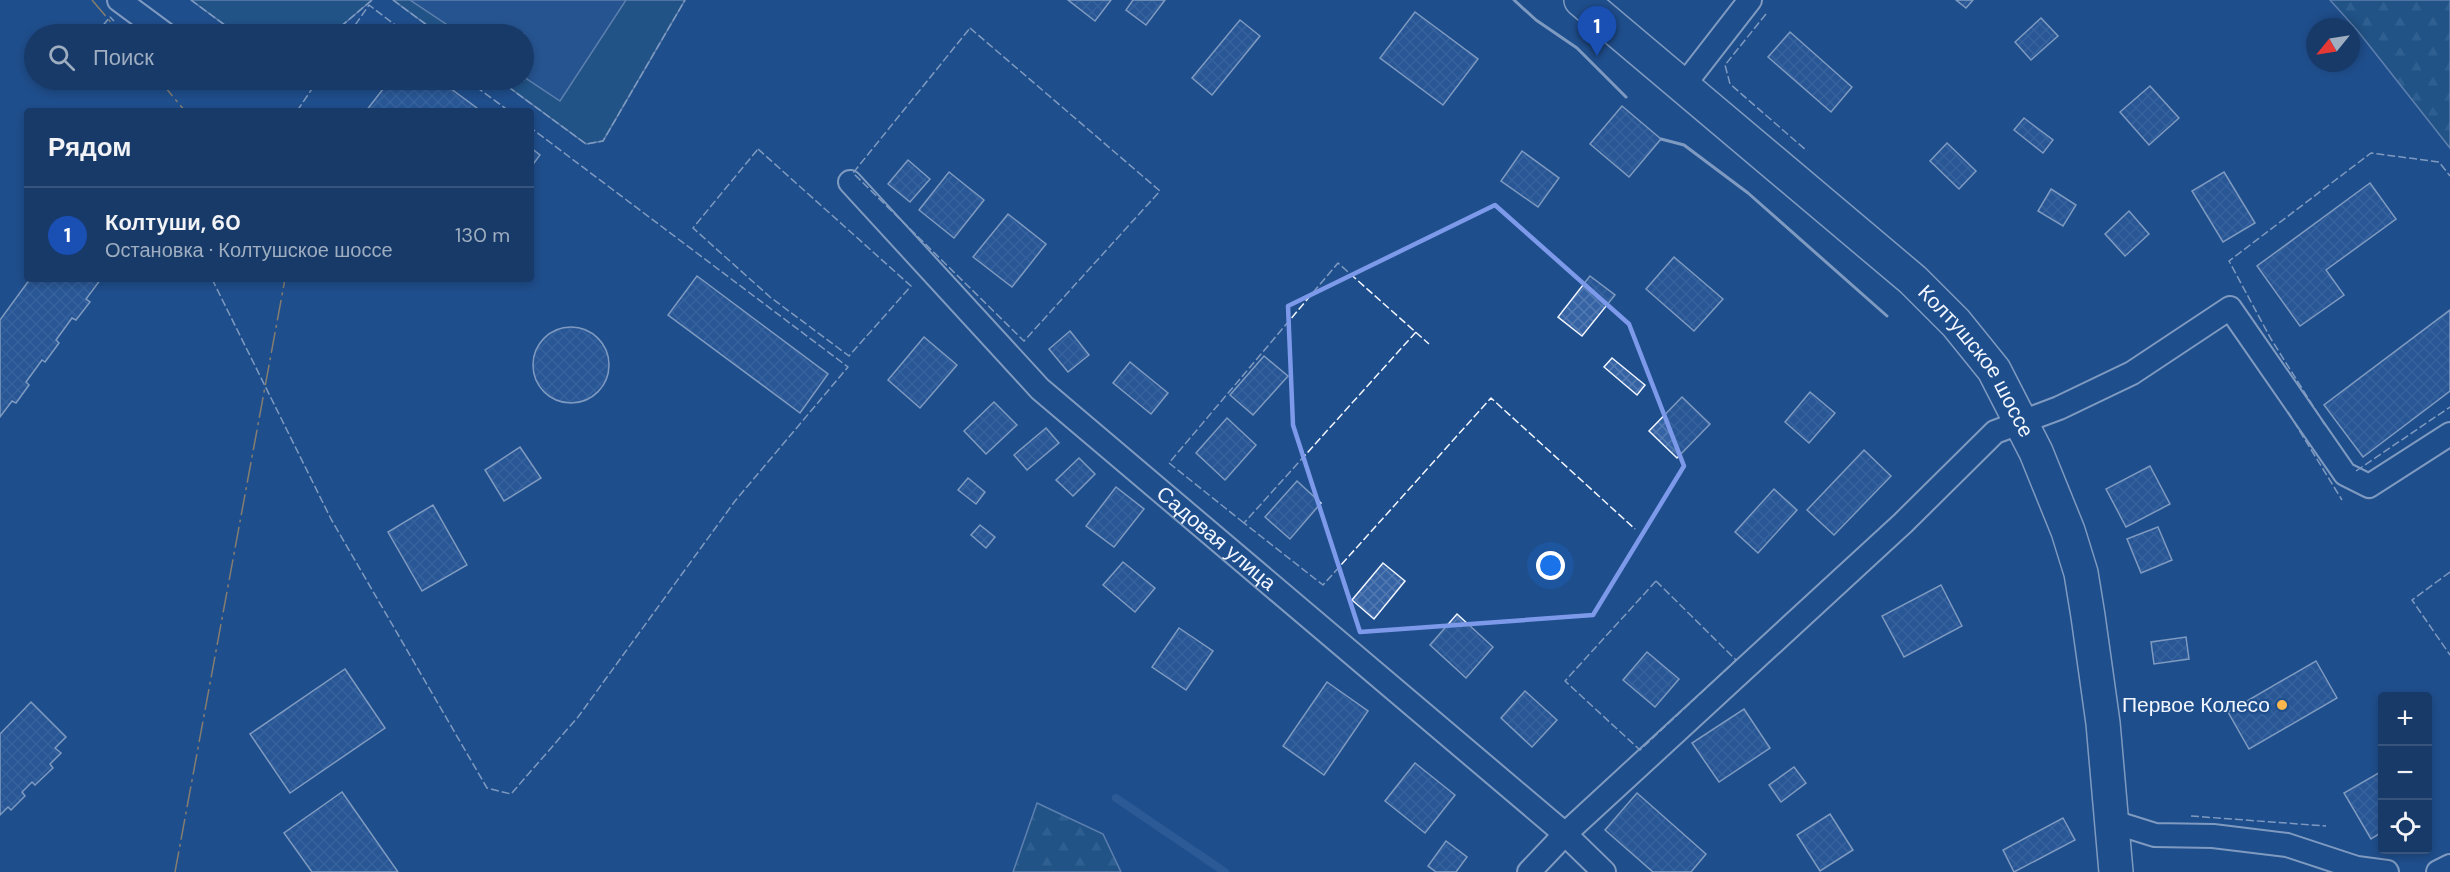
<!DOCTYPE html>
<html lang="ru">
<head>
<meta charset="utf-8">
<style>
	body { margin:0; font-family:"DM Sans",sans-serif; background:#244571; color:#f1f3f6 }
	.controls { position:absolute; right:18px; bottom:18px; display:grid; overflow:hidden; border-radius:6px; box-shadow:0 3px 9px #0003 }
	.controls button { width:54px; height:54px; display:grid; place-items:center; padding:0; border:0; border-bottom:2px solid #36547d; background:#173a69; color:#f1f3f6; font:30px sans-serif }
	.compass { position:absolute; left:2306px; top:18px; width:54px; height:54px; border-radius:50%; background:#173a69; box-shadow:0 3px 9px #0003; rotate:240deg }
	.you { position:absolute; left:1551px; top:566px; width:21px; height:21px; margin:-15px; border:4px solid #fff; border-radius:50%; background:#1a73e8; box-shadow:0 0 0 9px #1a73e833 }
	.badge { display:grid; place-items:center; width:39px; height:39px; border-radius:50%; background:#d6ab8b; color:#fff; font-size:20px; font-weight:700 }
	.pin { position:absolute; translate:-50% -50px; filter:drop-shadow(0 2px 3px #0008) }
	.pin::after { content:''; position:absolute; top:32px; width:21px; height:18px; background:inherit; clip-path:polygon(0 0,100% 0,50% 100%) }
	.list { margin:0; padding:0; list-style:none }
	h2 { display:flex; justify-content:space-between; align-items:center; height:78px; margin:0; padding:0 24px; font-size:26px }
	h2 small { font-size:20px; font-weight:400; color:#9eadc0 }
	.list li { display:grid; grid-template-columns:39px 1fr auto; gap:18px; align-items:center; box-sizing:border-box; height:96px; padding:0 24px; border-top:2px solid #36547d }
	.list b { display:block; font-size:22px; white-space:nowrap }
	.list p { margin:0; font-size:20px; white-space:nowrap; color:#9eadc0 }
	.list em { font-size:20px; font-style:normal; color:#9eadc0 }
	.icon { flex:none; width:33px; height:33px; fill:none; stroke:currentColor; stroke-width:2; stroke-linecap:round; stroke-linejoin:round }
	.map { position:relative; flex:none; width:2450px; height:872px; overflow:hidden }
	.search { position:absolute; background:#173a69; box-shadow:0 3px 9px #0003; left:24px; top:24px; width:510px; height:66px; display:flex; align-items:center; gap:15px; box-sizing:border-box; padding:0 21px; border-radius:33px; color:#9eadc0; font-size:22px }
	.panel { position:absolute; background:#173a69; box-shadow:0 3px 9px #0003; left:24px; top:108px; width:510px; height:174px; border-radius:6px }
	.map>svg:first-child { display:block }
	.grass { fill:#245a82; stroke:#a8bbd7; stroke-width:1.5 }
	.forest { fill:url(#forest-firs); stroke:#a8bbd7; stroke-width:1.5 }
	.parking { fill:#305b95; stroke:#a8bbd7; stroke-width:1.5 }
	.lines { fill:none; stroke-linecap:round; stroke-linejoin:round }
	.stream { stroke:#3b69a3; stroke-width:8 }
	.building { fill:url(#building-cross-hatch); stroke:#f2f6ff; stroke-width:1.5 }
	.minor-casing { stroke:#f2f6ff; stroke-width:26 }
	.secondary-casing { stroke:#f2f6ff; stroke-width:36 }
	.minor { stroke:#1f4e8c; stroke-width:22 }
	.secondary { stroke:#1f4e8c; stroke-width:33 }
	.fence { stroke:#f2f6ff; stroke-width:1.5; stroke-dasharray:8 3; stroke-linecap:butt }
	.wall { stroke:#f2f6ff; stroke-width:3 }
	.power { stroke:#ffb74d; stroke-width:1.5; stroke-dasharray:21 4.5 3 4.5; stroke-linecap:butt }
	.marked { fill:none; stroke:#7d9aea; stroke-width:4.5; stroke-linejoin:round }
	.poi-dot { fill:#ffb74d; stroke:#1f4e8c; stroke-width:2 }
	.labels { text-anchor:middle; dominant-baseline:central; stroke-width:4.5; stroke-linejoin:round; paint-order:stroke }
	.street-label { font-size:21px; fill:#f2f6ff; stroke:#1f4e8c }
	.poi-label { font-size:21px; fill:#f2f6ff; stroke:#1f4e8c; text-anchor:end }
</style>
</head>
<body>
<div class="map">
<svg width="2450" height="872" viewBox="0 0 2450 872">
	<defs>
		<pattern id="forest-firs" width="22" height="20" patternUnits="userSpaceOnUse" patternTransform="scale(1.5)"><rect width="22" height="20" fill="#245a82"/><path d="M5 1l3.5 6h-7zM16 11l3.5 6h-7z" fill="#447295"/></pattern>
		<pattern id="building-cross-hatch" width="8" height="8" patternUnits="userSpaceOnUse" patternTransform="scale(1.5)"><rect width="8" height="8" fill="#3563a3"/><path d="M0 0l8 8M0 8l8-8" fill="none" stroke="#537ab1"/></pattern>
	</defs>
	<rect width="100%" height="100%" fill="#1f4e8c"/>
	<g class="grass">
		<polygon points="191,0 372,0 332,34 237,34"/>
		<polygon points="393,0 685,0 603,141 586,144 499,80 524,80 524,34 439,34"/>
	</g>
	<g class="forest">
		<polygon points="2330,0 2450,0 2450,148 2357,30"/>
		<polygon points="1037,803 1103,834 1121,872 1013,872"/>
	</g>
	<polygon class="parking" points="410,0 626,0 560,101 524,77 524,34 461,34"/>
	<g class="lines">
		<polyline class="stream" points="1116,798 1225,872"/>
	</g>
	<g class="building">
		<polygon points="1068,0 1111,0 1095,21"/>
		<polygon points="1133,0 1165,0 1146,25 1126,10"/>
		<polygon points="1956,0 1973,0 1966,8"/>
		<polygon points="1415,12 1478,59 1443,105 1380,58"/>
		<polygon points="2041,18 2058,36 2031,60 2015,42"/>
		<polygon points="1240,20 1260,36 1212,95 1192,78"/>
		<polygon points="1790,32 1852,87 1831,112 1768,57"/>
		<polygon points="390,80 439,80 481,111 366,111"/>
		<polygon points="2150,86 2179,118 2149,145 2120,112"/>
		<polygon points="1622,106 1661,139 1629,177 1590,144"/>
		<polygon points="2024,118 2053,140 2043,153 2014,130"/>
		<polygon points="1947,143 1976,171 1959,189 1930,161"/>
		<polygon points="531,148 540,155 531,167"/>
		<polygon points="1522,151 1559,178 1538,207 1501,181"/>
		<polygon points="908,160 930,179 910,202 888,184"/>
		<polygon points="949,172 984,200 954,238 919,210"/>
		<polygon points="2224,172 2255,223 2223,242 2192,191"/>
		<polygon points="2370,183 2396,219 2326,270 2344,295 2300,326 2257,266"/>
		<polygon points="2051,189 2076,205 2063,226 2038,211"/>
		<polygon points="2129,211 2149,234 2125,256 2105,234"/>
		<polygon points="1008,214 1046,244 1012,287 973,257"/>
		<polygon points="1674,257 1723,299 1694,331 1646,289"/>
		<polygon points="697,276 828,374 800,413 668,315"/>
		<polygon points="1590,276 1615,295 1582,336 1558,317"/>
		<polygon points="30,279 101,279 86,299 90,302 76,320 72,318 56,340 59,343 45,362 42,360 26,382 29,385 16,403 12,401 0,417 0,320"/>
		<polygon points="2450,310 2450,391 2363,457 2324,405"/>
		<circle cx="571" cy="365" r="38"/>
		<polygon points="1070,331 1089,355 1068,372 1049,349"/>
		<polygon points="924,337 957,365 920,408 888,380"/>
		<polygon points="1264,356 1288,376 1253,415 1230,395"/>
		<polygon points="1612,358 1645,385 1637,395 1604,367"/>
		<polygon points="1130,362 1168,393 1151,414 1113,383"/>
		<polygon points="1810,392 1835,413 1809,443 1785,422"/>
		<polygon points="1682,397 1710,424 1677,458 1649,431"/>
		<polygon points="994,402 1017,425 986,454 964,431"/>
		<polygon points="1227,418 1256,445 1225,480 1196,453"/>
		<polygon points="1046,428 1059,443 1027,470 1014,455"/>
		<polygon points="520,447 541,478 504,501 485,470"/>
		<polygon points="1864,450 1891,476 1834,535 1807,510"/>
		<polygon points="1079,458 1095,474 1073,496 1056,480"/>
		<polygon points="2150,466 2170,504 2126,527 2106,489"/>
		<polygon points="968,478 985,492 976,504 958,490"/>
		<polygon points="1297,481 1321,503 1290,539 1265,517"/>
		<polygon points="1116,487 1144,509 1114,547 1086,526"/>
		<polygon points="1774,489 1797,510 1758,553 1735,532"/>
		<polygon points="433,505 467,565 422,591 388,532"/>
		<polygon points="980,525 995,537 986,548 971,535"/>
		<polygon points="2158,527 2172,560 2141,573 2127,539"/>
		<polygon points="1123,562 1155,588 1135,612 1103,585"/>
		<polygon points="1383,563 1405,581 1374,619 1352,600"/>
		<polygon points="1941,585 1962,626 1904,657 1882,616"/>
		<polygon points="1457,614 1493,647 1466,678 1430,645"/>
		<polygon points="1179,628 1213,651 1186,690 1152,667"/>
		<polygon points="2186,637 2189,659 2154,664 2151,642"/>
		<polygon points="1647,652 1679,679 1655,707 1623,680"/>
		<polygon points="2316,661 2337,698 2249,749 2228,712"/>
		<polygon points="345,669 385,728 290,793 250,734"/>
		<polygon points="1327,682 1368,711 1324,775 1283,746"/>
		<polygon points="1525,691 1557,720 1532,747 1501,718"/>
		<polygon points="31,702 66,737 55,748 61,753 50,764 53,768 35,785 32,782 22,792 25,796 11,810 8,807 0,815 0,734"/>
		<polygon points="1744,709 1770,748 1719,782 1692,743"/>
		<polygon points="1415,763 1455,795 1425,833 1385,801"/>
		<polygon points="1794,767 1806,783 1781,802 1769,785"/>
		<polygon points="2382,771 2382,832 2371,839 2344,793"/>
		<polygon points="342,792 398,872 312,872 284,833"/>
		<polygon points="1637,793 1706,854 1691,872 1653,872 1605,830"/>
		<polygon points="1830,814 1853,850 1820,871 1797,835"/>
		<polygon points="2063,818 2075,840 2014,872 2003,850"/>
		<polygon points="1446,841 1467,857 1456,872 1436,872 1428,866"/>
	</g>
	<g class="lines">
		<defs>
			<g id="minor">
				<polyline points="119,0 165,34"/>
				<polyline points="1684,85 1750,0"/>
				<path id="s1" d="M 850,182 L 1040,389 L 1565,834 L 1604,872"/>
				<polyline points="2112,827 2123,825 2155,835 2213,836 2287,845 2357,868 2387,872"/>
				<polyline points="1529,872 1565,834 1903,523 1995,432 2059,408 2132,373 2230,308 2345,474 2369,486 2450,434"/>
				<polyline points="2438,872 2450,866"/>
			</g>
			<g id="secondary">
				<path id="s2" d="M 1581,0 L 1913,280 L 1956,323 L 1994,370 L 2036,452 L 2068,531 L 2081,573 L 2088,616 L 2103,723 L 2116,872"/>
			</g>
		</defs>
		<use href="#minor" class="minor-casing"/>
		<use href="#secondary" class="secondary-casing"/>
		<use href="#minor" class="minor"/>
		<use href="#secondary" class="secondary"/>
		<g class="fence">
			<polyline points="191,0 237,34"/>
			<polyline points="393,0 439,34"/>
			<polyline points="1766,14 1725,65 1730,84 1807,151"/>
			<polygon points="970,28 1160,191 1024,341 853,173"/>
			<polyline points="131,33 133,34"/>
			<polyline points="96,34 110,17 114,21"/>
			<polyline points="332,34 372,0"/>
			<polyline points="349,34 369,5 407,34"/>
			<polyline points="467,80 509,111"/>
			<polyline points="499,80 586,144 603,141 685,0"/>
			<polyline points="297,111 318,80"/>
			<polygon points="758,149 911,286 849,356 770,297 693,228"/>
			<polyline points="212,279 331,519 487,788 511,794 578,717 735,501 848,367 531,128"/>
			<polyline points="1416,332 1244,523 1323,585 1491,398 1635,529"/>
			<polyline points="2288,412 2342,500"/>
			<polyline points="2325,425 2271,339 2229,261 2371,153 2439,162 2450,176"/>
			<polyline points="2356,471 2450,407"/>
			<polyline points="1244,523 1169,463 1338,263 1429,344"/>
			<polyline points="2450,572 2412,600 2450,655"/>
			<polygon points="1656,581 1736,660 1640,750 1565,681"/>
			<polyline points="2191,816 2326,826"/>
		</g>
		<g class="wall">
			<polyline points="1514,0 1536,20 1577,48 1626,97"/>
			<polyline points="1661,139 1684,145 1748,193 1887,316"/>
		</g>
		<g class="power">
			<polyline points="92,0 121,34"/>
			<polyline points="159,80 185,111"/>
			<polyline points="175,872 285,279"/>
		</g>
	</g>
	<path d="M0 0H2450V872H0ZM 1495,205 L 1629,324 L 1684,466 L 1593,615 L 1360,632 L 1293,425 L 1288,306 Z" fill="#1f4e8c" fill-opacity=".55" fill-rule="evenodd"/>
	<path class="marked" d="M 1495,205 L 1629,324 L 1684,466 L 1593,615 L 1360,632 L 1293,425 L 1288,306 Z"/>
	<circle class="poi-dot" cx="2282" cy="705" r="6"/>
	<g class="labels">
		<g class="street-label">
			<text stroke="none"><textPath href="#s2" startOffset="538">Колтушское шоссе</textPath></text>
			<text stroke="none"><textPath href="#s1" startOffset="512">Садовая улица</textPath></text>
		</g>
		<g class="poi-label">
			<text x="2270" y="705">Первое Колесо</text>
		</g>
	</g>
</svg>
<div class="controls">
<button>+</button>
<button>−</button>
<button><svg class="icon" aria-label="locate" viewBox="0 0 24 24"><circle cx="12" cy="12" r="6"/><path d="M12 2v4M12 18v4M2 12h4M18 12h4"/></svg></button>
</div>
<svg class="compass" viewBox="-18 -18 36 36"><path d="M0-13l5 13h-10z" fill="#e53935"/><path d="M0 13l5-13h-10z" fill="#9eadc0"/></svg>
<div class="you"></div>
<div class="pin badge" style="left:1597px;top:56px;background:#1a4fb4">1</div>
<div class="search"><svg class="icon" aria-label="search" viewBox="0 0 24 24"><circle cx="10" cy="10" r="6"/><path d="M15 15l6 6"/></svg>Поиск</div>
<section class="panel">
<h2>Рядом<small></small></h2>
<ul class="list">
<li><span class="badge" style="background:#1a4fb4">1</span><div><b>Колтуши, 60</b><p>Остановка · Колтушское шоссе</p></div><em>130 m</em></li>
</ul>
</section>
</div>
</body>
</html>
